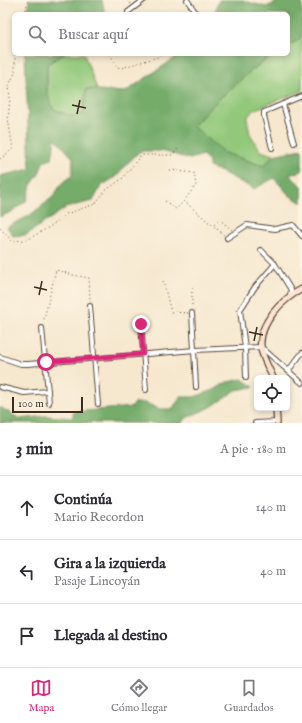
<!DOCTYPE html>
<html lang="es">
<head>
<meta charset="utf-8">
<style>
	body { margin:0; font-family:"IM FELL English",serif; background:#f7f7f7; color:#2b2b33 }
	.controls { position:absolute; right:12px; bottom:12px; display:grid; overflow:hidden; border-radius:6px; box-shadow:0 2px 6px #0003 }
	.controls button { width:36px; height:36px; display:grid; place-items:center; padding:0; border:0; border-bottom:1px solid #e1e1e2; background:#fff; color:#2b2b33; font:20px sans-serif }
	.scale { position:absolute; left:12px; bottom:10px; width:71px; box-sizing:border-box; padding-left:4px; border:2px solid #3b2a1e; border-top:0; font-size:11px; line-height:14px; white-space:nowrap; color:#3b2a1e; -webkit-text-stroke:3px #fcf5e5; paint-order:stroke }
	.stop { position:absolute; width:12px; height:12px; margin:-9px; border:3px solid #db2777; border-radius:50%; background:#fff }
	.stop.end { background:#db2777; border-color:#fff; box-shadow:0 1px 4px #0008 }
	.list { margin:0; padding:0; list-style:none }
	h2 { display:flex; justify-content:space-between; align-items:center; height:52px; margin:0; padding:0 16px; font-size:17px }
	h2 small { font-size:13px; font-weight:400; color:#7c7c81 }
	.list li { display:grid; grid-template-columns:26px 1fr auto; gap:12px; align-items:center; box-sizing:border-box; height:64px; padding:0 16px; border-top:1px solid #e1e1e2 }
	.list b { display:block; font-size:15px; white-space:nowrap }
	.list p { margin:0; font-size:13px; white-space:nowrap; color:#7c7c81 }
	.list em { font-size:13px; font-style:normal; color:#7c7c81 }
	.icon { flex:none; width:22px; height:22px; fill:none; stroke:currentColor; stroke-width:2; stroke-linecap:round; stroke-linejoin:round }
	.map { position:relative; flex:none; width:302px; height:423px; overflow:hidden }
	.search { position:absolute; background:#fff; box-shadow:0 2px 6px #0003; left:12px; right:12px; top:12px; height:44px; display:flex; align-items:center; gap:10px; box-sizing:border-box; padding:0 14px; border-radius:6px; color:#7c7c81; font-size:15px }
	.sheet { height:244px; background:#fff }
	nav { display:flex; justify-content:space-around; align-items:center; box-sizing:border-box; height:56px; border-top:1px solid #e1e1e2; background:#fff; font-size:11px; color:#7c7c81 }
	nav a { display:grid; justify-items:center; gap:2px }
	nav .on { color:#db2777 }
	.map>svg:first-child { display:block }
	.green { fill:#92c87a; stroke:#66794c }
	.forest { fill:#75ac6a; stroke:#586b44 }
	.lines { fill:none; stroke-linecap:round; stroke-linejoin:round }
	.street-casing { stroke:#574639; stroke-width:6 }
	.secondary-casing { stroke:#574639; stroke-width:8 }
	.path { stroke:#574639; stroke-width:1; stroke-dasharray:1 3; stroke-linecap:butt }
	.street { stroke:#fff; stroke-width:4 }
	.secondary { stroke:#fde4d1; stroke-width:5.5 }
	.route { stroke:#db2777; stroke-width:5 }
	.ticks { fill:none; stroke:#3b2a1e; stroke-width:1.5 }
</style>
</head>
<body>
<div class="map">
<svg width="302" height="423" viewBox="0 0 302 423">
	<rect width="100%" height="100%" fill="#fcf5e5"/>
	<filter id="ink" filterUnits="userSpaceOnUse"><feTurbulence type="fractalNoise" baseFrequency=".025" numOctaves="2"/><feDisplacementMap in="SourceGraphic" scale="8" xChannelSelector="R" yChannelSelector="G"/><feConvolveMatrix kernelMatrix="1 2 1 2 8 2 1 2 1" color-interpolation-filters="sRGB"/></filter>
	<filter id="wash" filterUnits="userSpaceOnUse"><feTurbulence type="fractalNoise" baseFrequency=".012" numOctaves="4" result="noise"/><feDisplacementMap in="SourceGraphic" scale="16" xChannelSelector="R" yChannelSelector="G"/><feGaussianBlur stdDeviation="0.9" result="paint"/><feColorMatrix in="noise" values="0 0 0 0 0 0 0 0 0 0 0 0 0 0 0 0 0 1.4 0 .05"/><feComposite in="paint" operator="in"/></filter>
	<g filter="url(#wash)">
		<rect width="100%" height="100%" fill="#f6e8cf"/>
		<g class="green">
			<polygon points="302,35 302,91 253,110 247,118 250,134 261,151 273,155 264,166 225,153 193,126 217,101 251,71 274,54 288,54 288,46 297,41"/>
			<polygon points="64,54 84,54 97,89 86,89 83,114 72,116 53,109 47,93 47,64"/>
		</g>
		<g class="forest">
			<polygon points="29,0 102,0 105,14 27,14"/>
			<polygon points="219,0 240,0 266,7 282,0 302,0 302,35 297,41 288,46 288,14 214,14"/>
			<path d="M 25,54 L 64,54 L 47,64 L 47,93 L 53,109 L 72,116 L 83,114 L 86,89 L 125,92 L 181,54 L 274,54 C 244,74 217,99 193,126 L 225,153 L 264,166 L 273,155 L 302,149 L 302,171 L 289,175 L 302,186 L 302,203 L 289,195 L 274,178 L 254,189 L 222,172 L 209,167 L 209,162 L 203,155 L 190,159 L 161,151 L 140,151 L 127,164 L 117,176 L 101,186 L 93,201 L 67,207 L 26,235 L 13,236 L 7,227 L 29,216 L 53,197 L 62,183 L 72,176 L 73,158 L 55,138 L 52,159 L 43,162 L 39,174 L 31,185 L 27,200 L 13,211 L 0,217 L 0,176 L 30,169 Z"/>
			<polygon points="242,379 254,387 236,390 211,407 186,418 183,423 97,423 93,421 91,423 0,423 0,407 20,419 45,416 73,418 73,412 133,407 134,403 145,403 160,409 172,409 181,397 194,397 214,390 227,382"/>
		</g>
	</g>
	<g filter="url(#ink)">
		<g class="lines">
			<defs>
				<g id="street">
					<polyline points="187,0 196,13"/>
					<polyline points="128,12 144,0"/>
					<polyline points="283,104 294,143"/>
					<polyline points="272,148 264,116 264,112 302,96"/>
					<polyline points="227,238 247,225 275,229 293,225 302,236"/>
					<polyline points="261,250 275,264 291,290 290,295"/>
					<polyline points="90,306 98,404"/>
					<polyline points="192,313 196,387"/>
					<polyline points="141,324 146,390"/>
					<polyline points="42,328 49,403"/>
					<polyline points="0,357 21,364 28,364 195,350 261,347 302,383"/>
					<polyline points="288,371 302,353"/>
					<polyline points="246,378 245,348 240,310 255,287 275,264"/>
					<polyline points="0,387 24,393 48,391"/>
					<polyline points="255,423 277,422"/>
				</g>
				<g id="secondary">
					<path d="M 273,378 C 269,368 263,359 261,348 C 258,324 282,299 302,289"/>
					<polyline points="276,408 277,423"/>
				</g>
			</defs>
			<use href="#street" class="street-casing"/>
			<use href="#secondary" class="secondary-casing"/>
			<g class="path">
				<polyline points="128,0 131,4"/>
				<polyline points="25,14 28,0"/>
				<polyline points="14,33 14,44"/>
				<polyline points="110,54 117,67 121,68 158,57 160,54"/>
				<polyline points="0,159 13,149 8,119 10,99 9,85 15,73 15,54"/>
				<polyline points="170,170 194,173 196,185 184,201 224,235"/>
				<polyline points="165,201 176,209 184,201"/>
				<polyline points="214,225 219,219 232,230"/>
				<polyline points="0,228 12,241 27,240 51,226 66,214 95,204 106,190 122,179 141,155 172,155 178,149"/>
				<polyline points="163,281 171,312 188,313"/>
				<polyline points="192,288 192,308"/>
				<polyline points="43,323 56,270 73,275 89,278 90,302"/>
			</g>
			<use href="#street" class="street"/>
			<use href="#secondary" class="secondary"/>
		</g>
	</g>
	<g class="lines" filter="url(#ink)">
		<polyline class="route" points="46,362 143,354 141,324"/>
	</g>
	<path class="ticks" d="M 72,105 L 86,108M 77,114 L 80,100M 34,287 L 47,290M 39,295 L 42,281M 249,332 L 263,335M 254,341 L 257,327"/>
</svg>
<div class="controls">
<button><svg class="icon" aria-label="locate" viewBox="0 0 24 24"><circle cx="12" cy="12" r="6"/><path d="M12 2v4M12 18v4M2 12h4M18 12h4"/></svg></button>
</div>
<div class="scale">100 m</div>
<div class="stop" style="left:46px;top:362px"></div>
<div class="stop end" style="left:141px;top:324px"></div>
<div class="search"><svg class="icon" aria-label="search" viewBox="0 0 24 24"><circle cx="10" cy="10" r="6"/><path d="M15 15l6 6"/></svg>Buscar aquí</div>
</div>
<section class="sheet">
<h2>3 min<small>A pie · 180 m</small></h2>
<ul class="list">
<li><svg class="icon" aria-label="ahead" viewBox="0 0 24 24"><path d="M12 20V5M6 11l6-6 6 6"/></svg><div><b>Continúa</b><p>Mario Recordon</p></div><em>140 m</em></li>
<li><svg class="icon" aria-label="left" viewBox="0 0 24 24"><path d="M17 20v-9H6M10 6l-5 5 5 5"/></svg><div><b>Gira a la izquierda</b><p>Pasaje Lincoyán</p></div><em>40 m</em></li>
<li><svg class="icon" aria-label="arrive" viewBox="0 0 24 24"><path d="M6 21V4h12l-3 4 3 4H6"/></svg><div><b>Llegada al destino</b></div></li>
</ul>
</section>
<nav>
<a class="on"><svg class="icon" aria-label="map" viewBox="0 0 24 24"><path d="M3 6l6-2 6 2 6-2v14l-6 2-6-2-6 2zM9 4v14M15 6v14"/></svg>Mapa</a>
<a><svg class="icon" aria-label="directions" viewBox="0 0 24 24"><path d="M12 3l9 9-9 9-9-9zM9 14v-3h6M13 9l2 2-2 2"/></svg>Cómo llegar</a>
<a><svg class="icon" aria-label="saved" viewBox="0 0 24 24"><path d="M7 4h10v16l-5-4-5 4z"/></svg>Guardados</a>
</nav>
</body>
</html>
